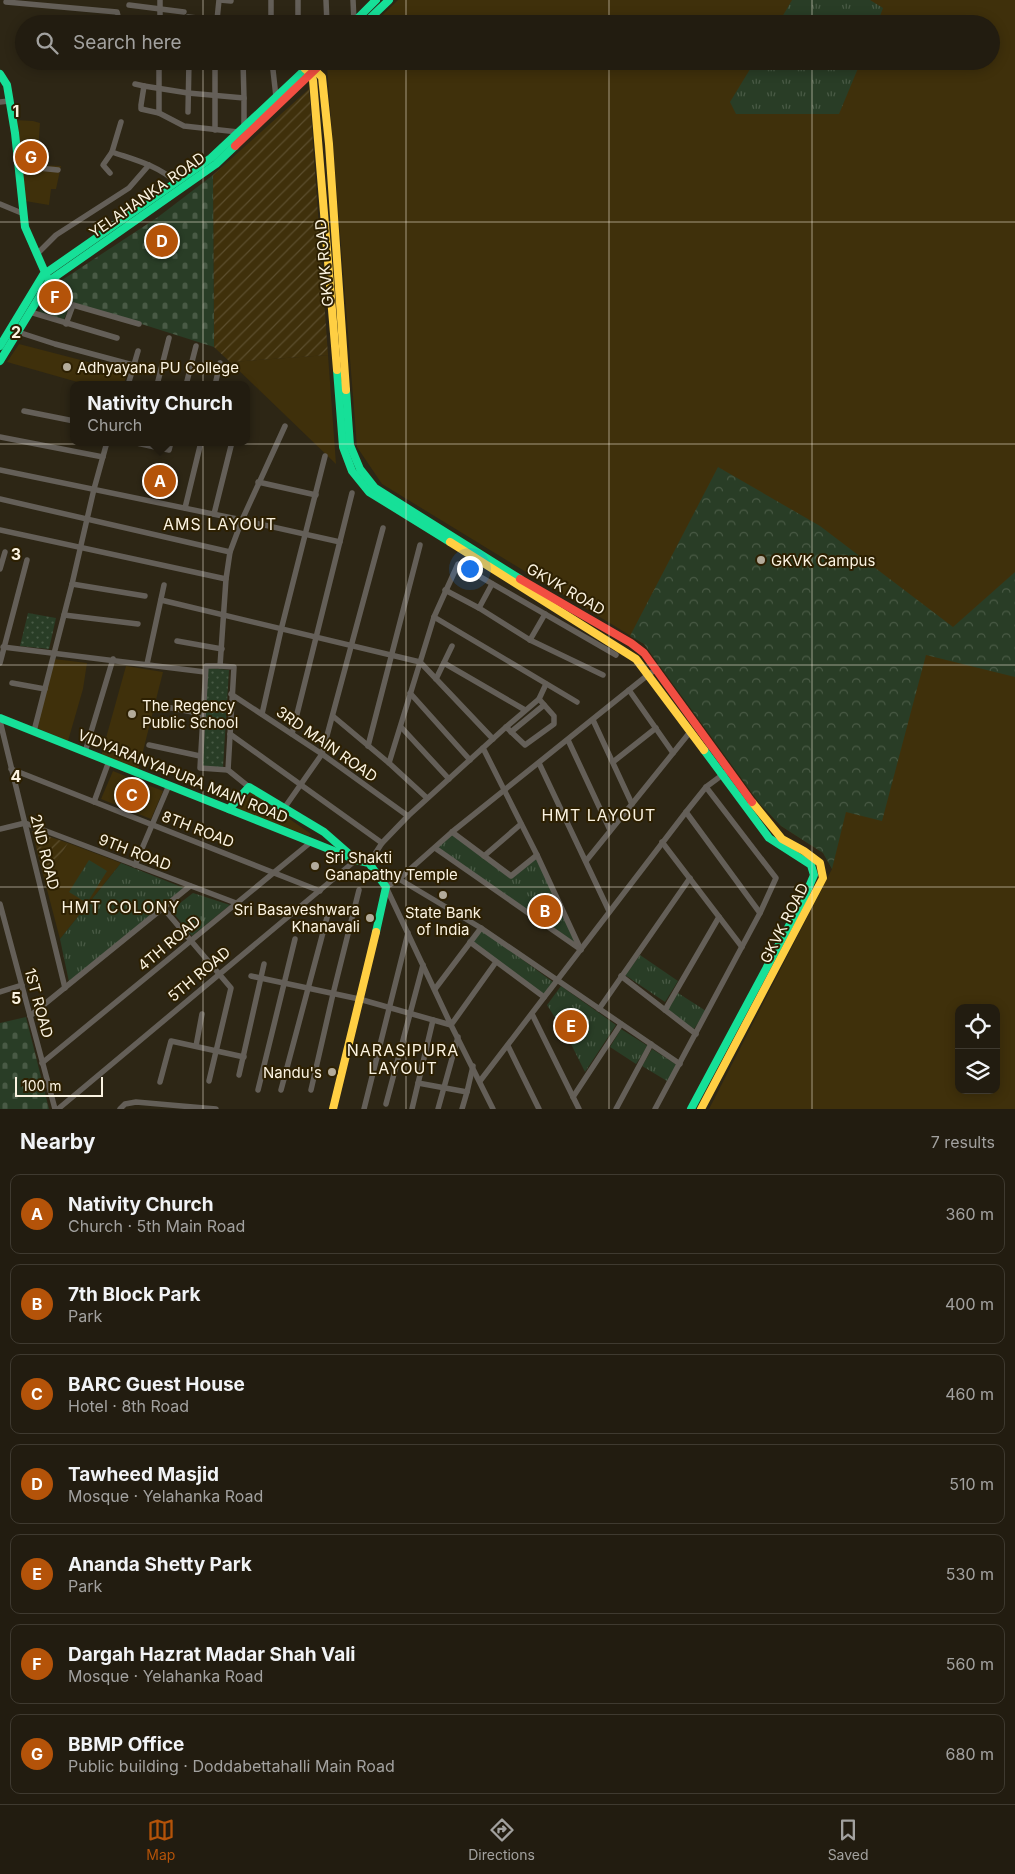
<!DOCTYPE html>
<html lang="en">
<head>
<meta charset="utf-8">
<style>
	body { margin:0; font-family:Inter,sans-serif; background:#2a2519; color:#f1f3f6 }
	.controls { position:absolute; right:15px; bottom:15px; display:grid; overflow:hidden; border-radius:10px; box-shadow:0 2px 12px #0003 }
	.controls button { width:45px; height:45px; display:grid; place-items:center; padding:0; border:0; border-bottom:1px solid #3f3a30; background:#221c10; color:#f1f3f6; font:25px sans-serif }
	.scale { position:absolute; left:15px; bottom:12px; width:88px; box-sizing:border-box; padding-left:5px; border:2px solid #fbf3e1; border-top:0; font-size:14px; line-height:18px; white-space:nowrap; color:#fbf3e1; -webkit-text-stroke:4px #2d2002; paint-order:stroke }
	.you { position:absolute; left:469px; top:568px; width:18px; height:18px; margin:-12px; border:4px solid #fff; border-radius:50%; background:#1a73e8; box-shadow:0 0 0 8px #1a73e833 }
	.badge { display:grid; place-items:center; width:32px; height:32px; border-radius:50%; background:#b45309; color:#fff; font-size:16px; font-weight:700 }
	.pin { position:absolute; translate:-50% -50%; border:2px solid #fff; box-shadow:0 1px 5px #0006 }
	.popup { position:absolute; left:70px; top:381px; width:180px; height:65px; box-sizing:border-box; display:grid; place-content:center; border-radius:10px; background:#221c10; filter:drop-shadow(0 1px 4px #0005); font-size:16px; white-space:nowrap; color:#a2a19f }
	.popup b { font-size:19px; color:#f1f3f6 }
	.popup::after { content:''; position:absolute; left:50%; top:100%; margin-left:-10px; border:10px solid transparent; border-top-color:#221c10 }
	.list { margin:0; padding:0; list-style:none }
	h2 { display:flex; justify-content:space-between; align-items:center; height:65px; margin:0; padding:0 20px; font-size:21px }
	h2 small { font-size:16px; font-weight:400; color:#a2a19f }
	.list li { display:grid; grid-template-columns:32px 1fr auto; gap:15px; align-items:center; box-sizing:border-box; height:80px; margin:0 10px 10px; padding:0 10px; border:1px solid #3f3a30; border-radius:10px }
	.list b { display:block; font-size:19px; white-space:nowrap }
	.list p { margin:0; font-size:16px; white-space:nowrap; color:#a2a19f }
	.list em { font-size:16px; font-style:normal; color:#a2a19f }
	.icon { flex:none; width:28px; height:28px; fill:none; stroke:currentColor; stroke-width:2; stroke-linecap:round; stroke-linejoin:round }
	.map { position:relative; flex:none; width:1015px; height:1109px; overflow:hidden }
	.search { position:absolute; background:#221c10; box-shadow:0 2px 12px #0003; left:15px; right:15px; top:15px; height:55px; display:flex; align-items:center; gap:12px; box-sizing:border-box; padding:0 18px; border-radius:28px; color:#a2a19f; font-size:19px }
	.sheet { height:695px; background:#221c10 }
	nav { display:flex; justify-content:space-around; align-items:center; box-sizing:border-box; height:70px; border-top:1px solid #3f3a30; background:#221c10; font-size:14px; color:#a2a19f }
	nav a { display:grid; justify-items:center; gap:2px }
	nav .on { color:#b45309 }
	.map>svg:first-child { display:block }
	.built { fill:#3f300b; fill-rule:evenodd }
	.industrial { fill:url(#industrial-furrows) }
	.grass { fill:url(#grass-dots) }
	.forest { fill:url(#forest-crowns) }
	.cemetery { fill:url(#cemetery-stones) }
	.park { fill:url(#park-tufts) }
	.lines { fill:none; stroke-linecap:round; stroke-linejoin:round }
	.street { stroke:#645f58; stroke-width:5.5 }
	.fast { stroke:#16e098; stroke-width:8 }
	.slow { stroke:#ffcf43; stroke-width:8 }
	.jam { stroke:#f24e42; stroke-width:8 }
	.grid { fill:none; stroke:#fbf3e1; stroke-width:1; stroke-opacity:0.55 }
	.poi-dot { fill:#b3ab9a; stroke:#2d2002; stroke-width:2 }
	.labels { text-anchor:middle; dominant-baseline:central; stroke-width:4; stroke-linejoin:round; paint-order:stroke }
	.street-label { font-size:15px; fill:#fbf3e1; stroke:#2d2002 }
	.poi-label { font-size:15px; fill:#fbf3e1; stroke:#2d2002; text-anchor:start }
	.neighbourhood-label { font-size:16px; letter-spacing:1px; fill:#fbf3e1; stroke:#2d2002 }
	.grid-label { font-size:16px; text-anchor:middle; font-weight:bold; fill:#fbf3e1; stroke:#2d2002; stroke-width:4; stroke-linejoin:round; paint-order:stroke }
</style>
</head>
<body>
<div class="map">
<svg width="1015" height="1109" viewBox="0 0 1015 1109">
	<defs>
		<pattern id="industrial-furrows" width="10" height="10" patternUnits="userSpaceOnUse" patternTransform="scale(1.25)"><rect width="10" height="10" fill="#3f300b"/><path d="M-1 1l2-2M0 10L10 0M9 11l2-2" fill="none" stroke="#5c4e2e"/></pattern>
		<pattern id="grass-dots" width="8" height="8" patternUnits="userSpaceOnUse" patternTransform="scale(1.25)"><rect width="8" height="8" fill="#293d26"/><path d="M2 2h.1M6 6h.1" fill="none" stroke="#495a45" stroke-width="1.8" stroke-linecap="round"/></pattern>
		<pattern id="forest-crowns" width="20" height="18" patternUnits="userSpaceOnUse" patternTransform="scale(1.25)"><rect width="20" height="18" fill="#293d26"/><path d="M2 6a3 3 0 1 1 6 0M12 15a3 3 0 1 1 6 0" fill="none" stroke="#495a45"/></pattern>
		<pattern id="cemetery-stones" width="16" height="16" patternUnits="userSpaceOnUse" patternTransform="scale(1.25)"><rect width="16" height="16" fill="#293d26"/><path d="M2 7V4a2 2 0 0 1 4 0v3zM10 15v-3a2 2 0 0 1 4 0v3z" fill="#495a45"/></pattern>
		<pattern id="park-tufts" width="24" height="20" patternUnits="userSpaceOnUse" patternTransform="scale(1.25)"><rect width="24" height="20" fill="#293d26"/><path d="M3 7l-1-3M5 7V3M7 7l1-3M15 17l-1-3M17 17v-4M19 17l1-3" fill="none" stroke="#495a45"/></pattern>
	</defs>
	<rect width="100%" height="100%" fill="#2d2615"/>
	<g class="built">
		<path d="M 398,0 L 1015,0 L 1015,1109 L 709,1109 L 832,869 L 823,853 L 781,826 L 760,804 L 644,644 L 382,484 L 357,447 L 327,68 L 335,61 L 991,61 L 991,24 L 373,24 ZM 959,1008 L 996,1008 L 996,1090 L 959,1090 Z"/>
		<polygon points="15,120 33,121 40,123 37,165 61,166 56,189 51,189 49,205 25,201"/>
		<polygon points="19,344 127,372 124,385 88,385 7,362"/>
		<polygon points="328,355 336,464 230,362"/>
		<polygon points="54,659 87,663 83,689 68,741 37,728"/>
		<polygon points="126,666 163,672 138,771 101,756"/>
		<polygon points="113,771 163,791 151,819 101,799"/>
		<polygon points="251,792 311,834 309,836 237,809"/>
		<polygon points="68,843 121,863 60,939 45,882"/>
	</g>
	<g class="industrial">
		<polygon points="309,89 328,355 230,362 214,347 213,175"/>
		<polygon points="32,831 68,843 45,882"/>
	</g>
	<g class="grass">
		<polygon points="28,613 56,618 49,649 20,646"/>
		<polygon points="208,668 229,670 223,768 202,767"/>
	</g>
	<polygon class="forest" points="718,467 820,526 953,627 1015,572 1015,677 926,655 882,821 846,812 832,869 823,853 781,826 760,804 644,644 630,636"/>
	<g class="cemetery">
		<polygon points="213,175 214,347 72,302 63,321 38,314 49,291 59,282 158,217"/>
		<polygon points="26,1017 49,1109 0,1109 0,1023"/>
	</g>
	<g class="park">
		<polygon points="792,0 870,0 883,8 877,24 778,24"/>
		<polygon points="755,61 861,61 839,114 736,114 730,102"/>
		<polygon points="452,834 511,878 536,858 577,945 437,848"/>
		<polygon points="89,860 107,871 87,903 69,892"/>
		<polygon points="121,863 184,888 69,982 60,939"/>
		<polygon points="193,893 230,905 192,936 171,910"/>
		<polygon points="482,930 553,982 544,995 472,943"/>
		<polygon points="640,955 678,981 665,1002 625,975"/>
		<polygon points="561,986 616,1025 585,1072 569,1040 547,1005"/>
		<polygon points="678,993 706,1011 694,1029 666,1011"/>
		<polygon points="621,1029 648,1046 636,1064 610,1047"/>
		<polygon points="652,1049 677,1065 667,1081 642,1066"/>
	</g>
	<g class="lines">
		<g class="street">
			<polyline points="219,0 217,20 245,23"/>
			<polyline points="220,0 231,1"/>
			<polyline points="271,0 271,24"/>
			<polyline points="298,0 298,24"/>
			<polyline points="326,0 327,24"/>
			<polyline points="353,0 354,21"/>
			<polyline points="6,2 117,12 120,24"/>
			<polyline points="129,5 184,12"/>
			<polyline points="188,17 217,20 217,24"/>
			<polyline points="160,24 160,0"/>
			<polyline points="215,61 215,130"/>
			<polyline points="243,61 244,98"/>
			<polyline points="262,61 303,66"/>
			<polyline points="272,61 276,97"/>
			<polyline points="135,84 144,86"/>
			<polyline points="0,102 9,101"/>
			<polyline points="188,112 189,61"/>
			<polyline points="159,113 159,61"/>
			<path d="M 121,122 L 112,152 C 135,160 157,165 176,182"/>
			<polyline points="238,132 184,126 159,113 141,109 141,105 144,86 188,93 244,98 244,127"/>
			<polyline points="19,166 58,170"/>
			<polyline points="110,173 103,165 112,152"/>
			<polyline points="0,204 24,214"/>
			<polyline points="37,254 56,235 129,188 149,165"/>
			<polyline points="30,312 117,338"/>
			<polyline points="66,324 73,305 139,324"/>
			<polyline points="18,332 55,344 133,365"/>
			<polyline points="128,385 138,351"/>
			<polyline points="157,385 169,338"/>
			<polyline points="186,385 196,346"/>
			<polyline points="215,385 220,363"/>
			<polyline points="24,411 74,421"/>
			<polyline points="0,437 103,457"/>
			<polyline points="132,442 169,450 171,442"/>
			<polyline points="0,470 242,520 340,542"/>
			<polyline points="258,482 316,495"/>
			<polyline points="0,499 230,552"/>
			<polyline points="185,508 201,442"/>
			<polyline points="214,514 232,442"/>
			<polyline points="0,530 226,579"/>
			<polyline points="0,569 5,552"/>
			<polyline points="72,584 145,596"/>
			<polyline points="445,590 479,608 530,640 603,675"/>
			<polyline points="161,600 420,662 493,739"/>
			<polyline points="479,608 492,584"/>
			<polyline points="64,615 138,624"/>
			<polyline points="434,617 577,702"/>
			<polyline points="530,640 545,614"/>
			<polyline points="177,641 222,649"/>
			<polyline points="3,647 205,672"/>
			<polyline points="0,663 27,560"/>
			<polyline points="444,663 525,710"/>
			<polyline points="147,664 164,585"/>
			<polyline points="220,666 206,666 200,768 228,770"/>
			<polyline points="436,679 452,646"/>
			<polyline points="12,683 45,689"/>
			<polyline points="629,690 673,753"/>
			<polyline points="410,693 470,760"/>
			<polyline points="231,694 322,754 408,816"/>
			<polyline points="161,706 203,714"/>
			<polyline points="262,714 281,630 325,456"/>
			<polyline points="334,717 389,763 427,798"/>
			<polyline points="593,720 632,804"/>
			<polyline points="0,721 65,988"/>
			<polyline points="401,727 449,779"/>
			<polyline points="506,727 525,745 554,724 554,716 539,699"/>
			<polyline points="34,731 72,584 94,489 107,442"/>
			<polyline points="511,732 544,705"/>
			<polyline points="230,734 382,843"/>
			<polyline points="292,734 352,493"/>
			<polyline points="568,740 610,830"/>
			<polyline points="149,745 200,756"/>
			<polyline points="368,746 420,545"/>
			<polyline points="483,748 537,855 581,950"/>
			<polyline points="85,752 113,659"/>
			<polyline points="613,762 656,728"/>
			<polyline points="389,763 434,617 458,564 616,655"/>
			<polyline points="539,763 609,911"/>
			<polyline points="11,769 320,891"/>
			<polyline points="249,787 228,770 234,667 220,666 226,579 230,552 242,520 285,426"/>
			<polyline points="94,802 109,761"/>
			<polyline points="285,807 322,754 383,528"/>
			<polyline points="686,812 760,913"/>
			<polyline points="0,829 25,823 236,903"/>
			<polyline points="452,832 511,876 537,855"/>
			<polyline points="662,842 742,947"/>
			<polyline points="435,848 580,949"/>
			<polyline points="484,856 521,824"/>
			<polyline points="586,861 690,732"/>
			<polyline points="369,863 382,843 408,816 506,727 539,699 546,684"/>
			<polyline points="135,865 169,785"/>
			<polyline points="399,879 481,928 680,1064"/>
			<polyline points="0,904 55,1109"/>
			<polyline points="164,909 231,988 209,1081"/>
			<polyline points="470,942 544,997"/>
			<polyline points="496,962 451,1025 386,887 399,879 452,832 649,674 657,669"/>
			<polyline points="251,976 359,999 451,1025 493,1109"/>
			<polyline points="621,976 696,1034"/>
			<polyline points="435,989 481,928"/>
			<polyline points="0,992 22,985"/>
			<polyline points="599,1009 690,878"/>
			<polyline points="665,1010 719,917"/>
			<polyline points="532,1014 579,1109"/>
			<polyline points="30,1016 190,886"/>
			<polyline points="196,1046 202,1014"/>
			<polyline points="508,1046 539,1109"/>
			<polyline points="42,1063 311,842"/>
			<polyline points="239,1075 264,964"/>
			<polyline points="480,1081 686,812 706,787 729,770"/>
			<polyline points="160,1082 171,1041 244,1057"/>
			<polyline points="418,1083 467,1092 473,1066"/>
			<polyline points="258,1090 295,939"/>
			<polyline points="281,1090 329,910"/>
			<polyline points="311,1090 333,994 359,890"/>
			<polyline points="573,1097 621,1024"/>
			<polyline points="386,1104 423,965"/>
			<polyline points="58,1109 356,860"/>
			<polyline points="120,1109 125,1104 136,1102 216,1109"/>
			<polyline points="364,1109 408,933"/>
			<polyline points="412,1109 433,1020"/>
			<polyline points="438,1109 458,1037"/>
			<polyline points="462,1109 467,1092"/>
			<polyline points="616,1109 651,1044"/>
			<polyline points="655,1109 760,913 776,878 706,787"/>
		</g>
		<g class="fast">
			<polyline points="352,24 376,0"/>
			<polyline points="364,24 389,0"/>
			<polyline points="0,74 7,85 15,133 25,227 47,277"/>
			<polyline points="0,346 43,275 211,158 308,67"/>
			<polyline points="0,361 49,281 216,164 235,146"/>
			<polyline points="337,370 343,447 352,471 369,492 450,542"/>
			<polyline points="346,390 350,445 360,469 375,488 520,579"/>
			<polyline points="0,718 349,857"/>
			<polyline points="229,809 249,787 324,832 356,860 369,863 386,887 376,932"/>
			<polyline points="691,1109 805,896 814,875 811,865 769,838 704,750"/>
		</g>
		<g class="slow">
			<polyline points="309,65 322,77 329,144 346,390"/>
			<polyline points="305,69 311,74 313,80 337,370"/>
			<polyline points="450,542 636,659 704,750"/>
			<polyline points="333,1109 376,932"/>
			<polyline points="701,1109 823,878 820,863 804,851 782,839 752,802"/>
		</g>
		<g class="jam">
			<polyline points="235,146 324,61"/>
			<polyline points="520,579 631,643 644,653 752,802"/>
		</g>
	</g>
	<path class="grid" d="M 203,0 L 203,24M 406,0 L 406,24M 609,0 L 609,24M 812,0 L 812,24M 203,61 L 203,1109M 406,61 L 406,1109M 609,61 L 609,1109M 812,61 L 812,1109M 0,222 L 1015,222M 0,444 L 1015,444M 0,665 L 1015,665M 0,887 L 1015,887"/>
	<g class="poi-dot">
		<circle cx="67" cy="367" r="5"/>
		<circle cx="761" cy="560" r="5"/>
		<circle cx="132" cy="714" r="5"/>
		<circle cx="315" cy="866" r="5"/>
		<circle cx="443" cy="895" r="5"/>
		<circle cx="370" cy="918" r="5"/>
		<circle cx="332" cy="1072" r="5"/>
	</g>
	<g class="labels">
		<g class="street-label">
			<text transform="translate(147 195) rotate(-35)">YELAHANKA ROAD</text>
			<text transform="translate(324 263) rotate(-95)">GKVK ROAD</text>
			<text transform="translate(566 589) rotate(30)">GKVK ROAD</text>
			<text transform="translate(327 744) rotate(35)">3RD MAIN ROAD</text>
			<text transform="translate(183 776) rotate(22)">VIDYARANYAPURA MAIN ROAD</text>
			<text transform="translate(198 829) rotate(21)">8TH ROAD</text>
			<text transform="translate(45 852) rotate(76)">2ND ROAD</text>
			<text transform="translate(135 852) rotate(21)">9TH ROAD</text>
			<text transform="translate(784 923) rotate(-63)">GKVK ROAD</text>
			<text transform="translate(169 943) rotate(-40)">4TH ROAD</text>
			<text transform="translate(199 974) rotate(-40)">5TH ROAD</text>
			<text transform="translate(39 1003) rotate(75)">1ST ROAD</text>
		</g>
		<g class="poi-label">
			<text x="77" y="367">Adhyayana PU College</text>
			<text x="771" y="560">GKVK Campus</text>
			<text x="142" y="705">The Regency<tspan x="142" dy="17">Public School</tspan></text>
			<text x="325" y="857">Sri Shakti<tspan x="325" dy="17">Ganapathy Temple</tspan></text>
			<text x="360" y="909" text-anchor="end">Sri Basaveshwara<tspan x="360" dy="17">Khanavali</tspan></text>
			<text x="443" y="912" text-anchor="middle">State Bank<tspan x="443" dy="17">of India</tspan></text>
			<text x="322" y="1072" text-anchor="end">Nandu's</text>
		</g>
		<g class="neighbourhood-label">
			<text x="220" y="524">AMS LAYOUT</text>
			<text x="599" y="815">HMT LAYOUT</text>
			<text x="121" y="907">HMT COLONY</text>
			<text x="403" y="1050">NARASIPURA<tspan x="403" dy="18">LAYOUT</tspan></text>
		</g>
	</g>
	<g class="grid-label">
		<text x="16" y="117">1</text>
		<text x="16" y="338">2</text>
		<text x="16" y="560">3</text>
		<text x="16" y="782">4</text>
		<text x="16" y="1004">5</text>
	</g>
</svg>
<div class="controls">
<button><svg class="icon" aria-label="locate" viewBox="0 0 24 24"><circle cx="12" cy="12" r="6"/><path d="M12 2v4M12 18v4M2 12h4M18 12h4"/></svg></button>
<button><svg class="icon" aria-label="layers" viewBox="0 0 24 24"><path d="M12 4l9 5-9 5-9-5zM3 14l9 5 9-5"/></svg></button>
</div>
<div class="scale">100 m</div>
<div class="you"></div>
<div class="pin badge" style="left:160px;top:481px">A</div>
<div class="popup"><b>Nativity Church</b>Church</div>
<div class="pin badge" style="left:545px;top:911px">B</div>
<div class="pin badge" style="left:132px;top:795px">C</div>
<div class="pin badge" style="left:162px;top:241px">D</div>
<div class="pin badge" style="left:571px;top:1026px">E</div>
<div class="pin badge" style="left:55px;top:297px">F</div>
<div class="pin badge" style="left:31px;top:157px">G</div>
<div class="search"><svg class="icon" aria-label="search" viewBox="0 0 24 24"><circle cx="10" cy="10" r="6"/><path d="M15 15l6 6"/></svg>Search here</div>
</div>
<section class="sheet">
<h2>Nearby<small>7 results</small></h2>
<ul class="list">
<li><span class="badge">A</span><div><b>Nativity Church</b><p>Church · 5th Main Road</p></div><em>360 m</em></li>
<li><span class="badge">B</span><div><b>7th Block Park</b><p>Park</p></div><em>400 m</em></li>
<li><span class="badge">C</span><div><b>BARC Guest House</b><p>Hotel · 8th Road</p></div><em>460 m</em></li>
<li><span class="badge">D</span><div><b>Tawheed Masjid</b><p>Mosque · Yelahanka Road</p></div><em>510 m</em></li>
<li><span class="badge">E</span><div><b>Ananda Shetty Park</b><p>Park</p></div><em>530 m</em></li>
<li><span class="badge">F</span><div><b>Dargah Hazrat Madar Shah Vali</b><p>Mosque · Yelahanka Road</p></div><em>560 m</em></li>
<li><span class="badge">G</span><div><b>BBMP Office</b><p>Public building · Doddabettahalli Main Road</p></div><em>680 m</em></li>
</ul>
</section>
<nav>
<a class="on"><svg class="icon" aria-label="map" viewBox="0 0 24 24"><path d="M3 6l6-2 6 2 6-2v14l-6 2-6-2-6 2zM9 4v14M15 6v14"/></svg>Map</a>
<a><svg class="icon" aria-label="directions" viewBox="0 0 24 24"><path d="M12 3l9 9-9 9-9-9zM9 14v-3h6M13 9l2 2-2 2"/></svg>Directions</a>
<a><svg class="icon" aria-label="saved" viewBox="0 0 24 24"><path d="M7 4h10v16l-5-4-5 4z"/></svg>Saved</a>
</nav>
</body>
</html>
